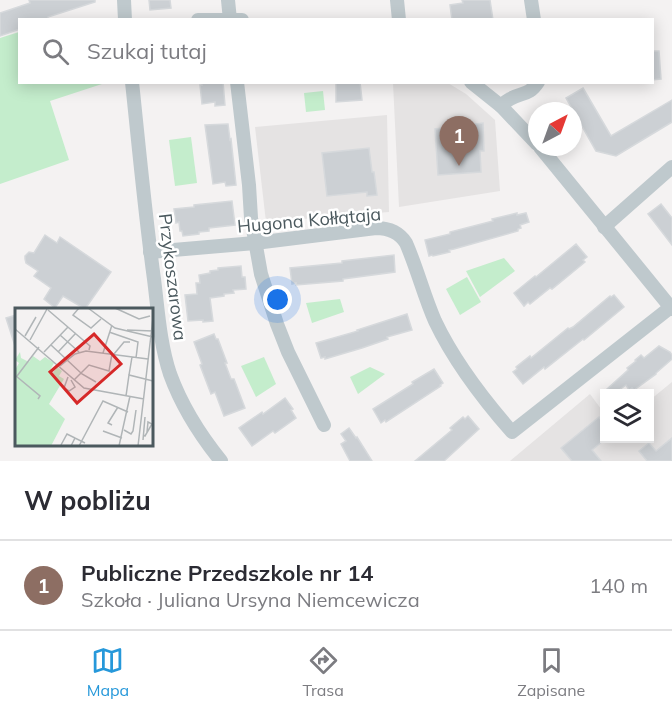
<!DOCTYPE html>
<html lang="pl">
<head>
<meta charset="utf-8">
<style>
	body { margin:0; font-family:Mulish,sans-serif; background:#f7f7f7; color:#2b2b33 }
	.controls { position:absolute; right:18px; bottom:18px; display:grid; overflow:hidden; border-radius:0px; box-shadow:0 3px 15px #0003 }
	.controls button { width:54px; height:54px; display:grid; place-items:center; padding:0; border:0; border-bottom:2px solid #e1e1e2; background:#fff; color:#2b2b33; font:30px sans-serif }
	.compass { position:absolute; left:528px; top:102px; width:54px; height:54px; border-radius:50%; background:#fff; box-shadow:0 3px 15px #0003; rotate:41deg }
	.you { position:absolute; left:278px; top:300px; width:21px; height:21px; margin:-15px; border:4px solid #fff; border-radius:50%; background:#1a73e8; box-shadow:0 0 0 9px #1a73e833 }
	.badge { display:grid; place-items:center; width:39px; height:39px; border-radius:50%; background:#2698da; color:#fff; font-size:20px; font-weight:700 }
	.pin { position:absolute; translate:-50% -50px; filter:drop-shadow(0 2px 3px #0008) }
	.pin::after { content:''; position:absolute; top:32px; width:21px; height:18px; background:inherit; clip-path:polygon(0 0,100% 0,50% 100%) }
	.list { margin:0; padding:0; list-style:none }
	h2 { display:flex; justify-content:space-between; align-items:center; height:78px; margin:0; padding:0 24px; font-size:26px }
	h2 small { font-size:20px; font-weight:400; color:#7c7c81 }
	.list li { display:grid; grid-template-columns:39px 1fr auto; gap:18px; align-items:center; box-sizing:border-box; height:90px; padding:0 24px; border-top:2px solid #e1e1e2 }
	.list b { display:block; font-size:22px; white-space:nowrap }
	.list p { margin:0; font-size:20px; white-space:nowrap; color:#7c7c81 }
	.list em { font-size:20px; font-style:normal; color:#7c7c81 }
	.icon { flex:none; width:33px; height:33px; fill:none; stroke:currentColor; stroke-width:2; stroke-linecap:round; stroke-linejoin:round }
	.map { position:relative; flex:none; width:672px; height:461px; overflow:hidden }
	.search { position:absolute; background:#fff; box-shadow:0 3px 15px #0003; left:18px; right:18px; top:18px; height:66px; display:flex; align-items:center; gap:15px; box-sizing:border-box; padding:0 21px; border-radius:0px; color:#7c7c81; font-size:22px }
	.sheet { height:168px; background:#fff }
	nav { display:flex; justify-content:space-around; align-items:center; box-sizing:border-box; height:84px; border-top:2px solid #e1e1e2; background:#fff; font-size:16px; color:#7c7c81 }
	nav a { display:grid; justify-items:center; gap:3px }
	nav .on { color:#2698da }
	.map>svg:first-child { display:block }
	.education { fill:#e5e3e3 }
	.green { fill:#c4edcc }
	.building { fill:#ccd0d4; stroke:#d6d9dc; stroke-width:1.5 }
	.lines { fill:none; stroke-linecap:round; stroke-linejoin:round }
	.minor { stroke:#bfc9cd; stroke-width:14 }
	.labels { text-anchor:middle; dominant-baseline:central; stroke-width:5; stroke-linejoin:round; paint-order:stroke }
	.street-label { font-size:18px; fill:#4b595e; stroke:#fff }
	.inset-road { fill:none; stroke:#b0b5b7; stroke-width:1.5 }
	.view { fill:#d62828; fill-opacity:0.15; stroke:#d62828; stroke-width:3 }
	.inset-edge { fill:none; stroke:#4b595e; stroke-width:3 }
</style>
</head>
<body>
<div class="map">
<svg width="672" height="461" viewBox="0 0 672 461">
	<rect width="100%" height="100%" fill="#f4f2f2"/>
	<g class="education">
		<polygon points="393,83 448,83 466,94 495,120 500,191 399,207"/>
		<polygon points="387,115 389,212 266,222 255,127"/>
		<polygon points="672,382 672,461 510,461 590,394 604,413 604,438 650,438 650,400"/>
	</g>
	<g class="green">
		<polygon points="19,32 20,82 105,83 50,101 69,160 0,184 0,38"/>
		<polygon points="323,91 325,110 306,112 304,93"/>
		<polygon points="191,137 197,183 175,186 169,140"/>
		<polygon points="504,258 515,271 480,297 466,271"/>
		<polygon points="467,277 481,302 460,315 446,289"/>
		<polygon points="340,299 344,312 312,323 306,303"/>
		<polygon points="264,357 276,384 256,397 241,366"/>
		<polygon points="370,367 385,374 358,394 350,377"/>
	</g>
	<g class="building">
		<polygon points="29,0 95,0 95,2 48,17 48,20 20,20 20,29 0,36 0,13 30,3"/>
		<polygon points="149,0 170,0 171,8 150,10"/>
		<polygon points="462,0 490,0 493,20 452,20 450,5 463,3"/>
		<polygon points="652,51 659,51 661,79 652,80"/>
		<polygon points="201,82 223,82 225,105 215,106 215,102 202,104 200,85 202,85"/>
		<polygon points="336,82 360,82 362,100 336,102"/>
		<polygon points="583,88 611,136 672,100 672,122 616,156 596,151 566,98"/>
		<polygon points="483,123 484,151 480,151 481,172 438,175 435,129"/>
		<polygon points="228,124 230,140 231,139 236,185 226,186 225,182 213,184 205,125"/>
		<polygon points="369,148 372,172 374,172 377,195 367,196 367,192 327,196 322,153"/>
		<polygon points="232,201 235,225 209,228 209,231 199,232 199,234 183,236 182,231 180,231 179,222 176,223 174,209 194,207 194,205"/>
		<polygon points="661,204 672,218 672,245 648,214"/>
		<polygon points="517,213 517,215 526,213 529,222 520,225 521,228 518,229 518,231 454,249 449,250 450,252 433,256 432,255 429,256 425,240 450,234 450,232 493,221 492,219"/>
		<polygon points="45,235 57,243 60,237 111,272 85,309 63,296 55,308 44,299 51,288 34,276 38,271 26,263 25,259 25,256 29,252 34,253"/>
		<polygon points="576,244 587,257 583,260 585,262 552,289 550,288 530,304 528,302 524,306 514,293 535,276 536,277"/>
		<polygon points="394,255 395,272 343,279 343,281 296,285 296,283 292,284 290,268 342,263 342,261"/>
		<polygon points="241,266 242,277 245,277 246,289 233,290 234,293 224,294 224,296 210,298 213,321 203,322 203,320 188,321 185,295 197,294 196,283 200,283 199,275 210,273 210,271 218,270 218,268"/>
		<polygon points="614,295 624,307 584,340 583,339 545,369 544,367 523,384 513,372 517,369 516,367 530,356 531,358 568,328 569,329 573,327 610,296 611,297"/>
		<polygon points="407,314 412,330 387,337 388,339 362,348 325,359 325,357 321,358 316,343 358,331 357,330"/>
		<polygon points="16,315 16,346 15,346 6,318"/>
		<polygon points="214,334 216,339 218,339 227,363 225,363 231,379 234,379 245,408 224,416 215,392 211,394 200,365 202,364 194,342"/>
		<polygon points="659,346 670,352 672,355 672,359 656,373 656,374 634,390 632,388 629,390 626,385 615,393 611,393 607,389 628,370 627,368 636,361 635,360 641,355 644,358"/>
		<polygon points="434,369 443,383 440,385 441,386 386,422 385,420 381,423 373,409 413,384 412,382"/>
		<polygon points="285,398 293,409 291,410 296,418 275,433 273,431 252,446 239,428 262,412 263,414"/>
		<polygon points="468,416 479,429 444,461 415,461 452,430 450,428 463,417 465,419"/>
		<polygon points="599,417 604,424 604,440 592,450 601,461 572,461 561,448"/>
		<polygon points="349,428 356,438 357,437 372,461 350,461 341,444 346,441 341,434"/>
		<polygon points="672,438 672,461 647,461 639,451 649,443 656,451"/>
	</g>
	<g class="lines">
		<g class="minor">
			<polyline points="124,0 125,20"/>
			<polyline points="228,0 230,20"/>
			<polyline points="397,0 399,20"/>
			<polyline points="531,0 534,20"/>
			<polyline points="198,20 242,20"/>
			<path d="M 132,82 C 139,148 145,214 154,279 C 158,311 160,344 170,374 C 182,407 200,435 221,461"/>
			<polyline points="237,82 249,185 251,218 261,274 277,324 288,352 324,425"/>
			<polyline points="471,82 501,106 537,144"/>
			<path d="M 501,106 C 503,104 508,100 510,99 C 522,92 529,96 538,82"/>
			<polyline points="540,147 672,309"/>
			<polyline points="604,227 672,167"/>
			<path d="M 150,252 L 255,243 L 376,228 C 388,228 399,232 406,243 C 417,268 424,296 435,321 C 454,361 483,399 512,432 L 671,307"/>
		</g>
	</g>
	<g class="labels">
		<g class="street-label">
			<text transform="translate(309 220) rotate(-5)">Hugona Kołłątaja</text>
			<text transform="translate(173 277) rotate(83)">Przykoszarowa</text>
		</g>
	</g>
	<g transform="translate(15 308)">
		<rect width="138" height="138" fill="#f4f2f2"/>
		<path d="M 5,44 L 6,50 L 14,54 L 18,48 L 25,53 L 30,49 L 39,55 L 34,64 L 37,66 L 42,59 L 47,63 L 44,68 L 49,71 L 34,96 L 50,111 L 36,138 L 0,138 L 0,62 L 4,55 L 0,52 Z" fill="#c4edcc"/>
		<path class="inset-road" d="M 64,0 L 58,7 L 76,20 L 86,11M 73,0 L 100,20 L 138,29M 100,0 L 124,11 L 135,8M 33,2 L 75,38 L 74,42M 0,21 L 69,80 L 129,91M 112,22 L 138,23M 94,24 L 123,34 L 121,50M 45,27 L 64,44M 10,28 L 21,9M 15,32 L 32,1M 36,37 L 67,66 L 81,74M 29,44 L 53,19M 43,44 L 61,25M 88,45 L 97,17M 99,46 L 109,34 L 115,34M 45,58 L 60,46 L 71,43 L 133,51M 114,67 L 117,49M 1,68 L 25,88 L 23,91M 2,68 L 24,39M 53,69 L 49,80 L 54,83 L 60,79 L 56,72M 59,72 L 74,57 L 94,63 L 97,46M 111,88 L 114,67 L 138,73M 97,117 L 93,115 L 103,99M 109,122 L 116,126 L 118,123 L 121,102M 88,123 L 107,130M 128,127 L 130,128 L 137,116 L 133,114 L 132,124M 128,132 L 130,109M 46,137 L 52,126 L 60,130M 56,138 L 60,130 L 70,135M 64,138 L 88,93 L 113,104M 104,138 L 115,88M 123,138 L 138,10"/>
		<path class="view" d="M 79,26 L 106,56 L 62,95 L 35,64 Z"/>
		<rect width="138" height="138" class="inset-edge"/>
	</g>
</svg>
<div class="controls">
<button><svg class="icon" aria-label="layers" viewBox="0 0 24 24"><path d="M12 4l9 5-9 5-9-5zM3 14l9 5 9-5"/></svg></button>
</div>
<svg class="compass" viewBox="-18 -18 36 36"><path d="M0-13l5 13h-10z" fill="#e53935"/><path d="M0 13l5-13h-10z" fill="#7c7c81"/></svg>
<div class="you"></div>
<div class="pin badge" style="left:459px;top:166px;background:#8d6e63">1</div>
<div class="search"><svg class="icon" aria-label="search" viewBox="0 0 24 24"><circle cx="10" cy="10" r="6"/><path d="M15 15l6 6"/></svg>Szukaj tutaj</div>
</div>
<section class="sheet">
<h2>W pobliżu<small></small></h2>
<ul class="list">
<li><span class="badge" style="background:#8d6e63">1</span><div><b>Publiczne Przedszkole nr 14</b><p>Szkoła · Juliana Ursyna Niemcewicza</p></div><em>140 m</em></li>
</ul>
</section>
<nav>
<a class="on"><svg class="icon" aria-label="map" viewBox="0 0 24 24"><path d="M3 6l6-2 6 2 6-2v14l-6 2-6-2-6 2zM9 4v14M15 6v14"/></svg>Mapa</a>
<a><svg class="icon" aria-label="directions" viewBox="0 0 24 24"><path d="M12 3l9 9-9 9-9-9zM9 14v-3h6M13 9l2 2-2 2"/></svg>Trasa</a>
<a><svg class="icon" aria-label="saved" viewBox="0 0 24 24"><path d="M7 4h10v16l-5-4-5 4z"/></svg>Zapisane</a>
</nav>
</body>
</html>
